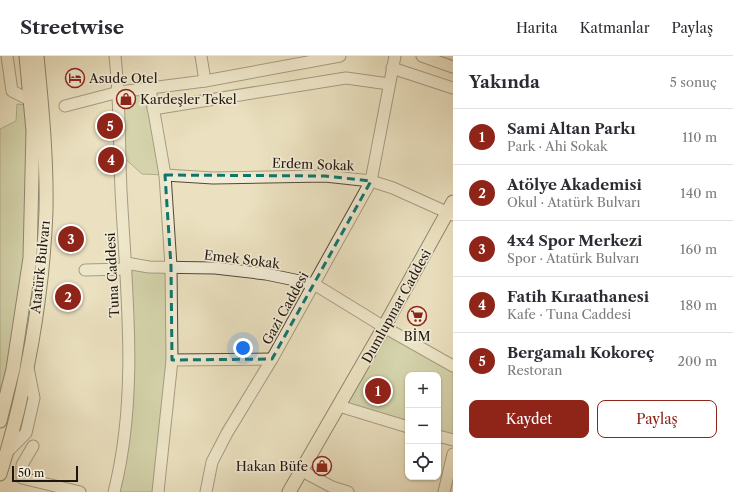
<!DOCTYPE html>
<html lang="tr">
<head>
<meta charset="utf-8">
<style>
	body { margin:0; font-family:"Libre Caslon Text",serif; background:#f2f2f3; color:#2b2b33 }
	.controls { position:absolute; right:12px; bottom:12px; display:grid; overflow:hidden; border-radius:8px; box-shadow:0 1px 3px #0004 }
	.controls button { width:36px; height:36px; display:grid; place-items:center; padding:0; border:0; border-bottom:1px solid #e1e1e2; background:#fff; color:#2b2b33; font:20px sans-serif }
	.scale { position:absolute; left:12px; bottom:10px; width:66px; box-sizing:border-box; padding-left:4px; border:2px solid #1f150f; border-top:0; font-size:11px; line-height:14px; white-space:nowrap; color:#1f150f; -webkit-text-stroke:3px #f2ecd6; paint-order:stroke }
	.you { position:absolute; left:243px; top:292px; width:14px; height:14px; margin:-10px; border:3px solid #fff; border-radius:50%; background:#1a73e8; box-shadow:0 0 0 6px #1a73e833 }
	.badge { display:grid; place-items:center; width:26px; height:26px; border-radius:50%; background:#8f2418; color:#fff; font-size:13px; font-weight:700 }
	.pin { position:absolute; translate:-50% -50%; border:2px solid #fff; box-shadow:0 1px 4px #0006 }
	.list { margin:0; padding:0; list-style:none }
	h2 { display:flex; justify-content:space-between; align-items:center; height:52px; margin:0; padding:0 16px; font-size:17px }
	h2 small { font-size:13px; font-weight:400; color:#7c7c81 }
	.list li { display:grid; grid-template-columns:26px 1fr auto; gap:12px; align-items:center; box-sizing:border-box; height:56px; padding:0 16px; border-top:1px solid #e1e1e2 }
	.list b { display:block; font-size:15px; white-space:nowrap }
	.list p { margin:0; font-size:13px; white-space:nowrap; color:#7c7c81 }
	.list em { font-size:13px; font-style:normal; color:#7c7c81 }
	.actions { display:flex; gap:8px; padding:12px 16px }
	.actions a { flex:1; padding:9px 0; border:1px solid #8f2418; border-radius:8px; text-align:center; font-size:14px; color:#8f2418 }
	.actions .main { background:#8f2418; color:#fff }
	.icon { flex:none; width:22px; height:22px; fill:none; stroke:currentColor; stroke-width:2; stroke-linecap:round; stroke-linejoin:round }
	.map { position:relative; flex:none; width:453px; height:436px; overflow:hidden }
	header { display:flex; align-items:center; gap:24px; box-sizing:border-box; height:56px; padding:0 20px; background:#fff; border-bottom:1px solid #e1e1e2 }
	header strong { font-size:19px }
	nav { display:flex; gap:22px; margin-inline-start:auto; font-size:14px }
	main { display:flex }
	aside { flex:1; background:#fff }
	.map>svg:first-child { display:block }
	.green { fill:#b8c292; stroke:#6c6c50 }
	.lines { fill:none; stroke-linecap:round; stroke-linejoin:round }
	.minor-casing { stroke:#52483b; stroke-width:13 }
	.major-casing { stroke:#1f150f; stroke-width:15 }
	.minor { stroke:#f2ecd6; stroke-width:11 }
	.major { stroke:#ebe1c0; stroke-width:13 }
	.marked { fill:none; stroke:#0f766e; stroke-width:3; stroke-dasharray:8 5; stroke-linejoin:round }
	.labels { text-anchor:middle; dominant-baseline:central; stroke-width:3.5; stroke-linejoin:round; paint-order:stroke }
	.poi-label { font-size:13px; fill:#1f150f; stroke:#f2ecd6; text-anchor:start }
	.street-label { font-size:13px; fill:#1f150f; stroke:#f2ecd6 }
</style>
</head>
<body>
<header>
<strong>Streetwise</strong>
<nav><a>Harita</a><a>Katmanlar</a><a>Paylaş</a></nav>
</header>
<main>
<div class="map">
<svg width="453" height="436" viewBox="0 0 453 436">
	<rect width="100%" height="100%" fill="#ebe1c0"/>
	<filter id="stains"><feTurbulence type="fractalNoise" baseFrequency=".005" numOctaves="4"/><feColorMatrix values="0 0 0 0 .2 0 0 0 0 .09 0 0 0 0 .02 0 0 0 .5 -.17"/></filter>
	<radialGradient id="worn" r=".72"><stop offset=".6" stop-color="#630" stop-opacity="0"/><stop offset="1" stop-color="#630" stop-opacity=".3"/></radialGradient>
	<g class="green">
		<polygon points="150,33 165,119 142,118 121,99 119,36"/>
		<polygon points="17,48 30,49 32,142 0,365 0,73 16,65"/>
		<polygon points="126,207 171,210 172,304 158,436 114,436 127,372"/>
		<polygon points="384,271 453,310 453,384 438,380 438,319 408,319 408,371 339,350"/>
	</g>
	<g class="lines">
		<defs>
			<g id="minor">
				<polyline points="7,0 12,35 30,44"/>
				<polyline points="201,0 205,25"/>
				<polyline points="422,0 453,11"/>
				<polyline points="392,12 453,32"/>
				<polyline points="150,33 165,119 171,210 172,304 158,436"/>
				<polyline points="65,50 119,36 205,25 340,0"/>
				<polyline points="153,53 346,22 389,28"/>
				<polyline points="165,119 213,122 325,120 371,125 393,132 453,159"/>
				<polyline points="126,207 149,211 215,212 266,218 314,228 384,271 453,310"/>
				<polyline points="85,214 126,213"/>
				<polyline points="172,304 272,303"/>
				<polyline points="339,350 408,371"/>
				<polyline points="438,380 453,384"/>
				<polyline points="33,390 22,409 22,422 80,436"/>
				<polyline points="7,396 26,377 34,342 28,312"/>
				<polyline points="302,415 332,431 348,436"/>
				<path d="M 114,436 C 139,338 126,234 121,134 C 119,89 120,45 115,0"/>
				<polyline points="206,436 212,406 227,377 272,303 371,125 395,0"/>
				<polyline points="444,436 453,398"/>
			</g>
			<g id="major">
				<polyline points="0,365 13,313 30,202 33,75 26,0"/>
				<path d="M 0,418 C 26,337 43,239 46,155 C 47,103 42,51 37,0"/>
				<polyline points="289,436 384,271 453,146"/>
			</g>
		</defs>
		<use href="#minor" class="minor-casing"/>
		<use href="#major" class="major-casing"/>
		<use href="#minor" class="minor"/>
		<use href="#major" class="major"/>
	</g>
	<path d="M0 0H453V436H0ZM 165,119 L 325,120 L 371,125 L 272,303 L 172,304 L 171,210 Z" fill="#ebe1c0" fill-opacity=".55" fill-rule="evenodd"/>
	<path class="marked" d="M 165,119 L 325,120 L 371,125 L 272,303 L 172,304 L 171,210 Z"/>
	<defs>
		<symbol id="hotel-ring" viewBox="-11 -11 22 22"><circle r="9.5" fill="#f2ecd6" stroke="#8f2418" stroke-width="1.5"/><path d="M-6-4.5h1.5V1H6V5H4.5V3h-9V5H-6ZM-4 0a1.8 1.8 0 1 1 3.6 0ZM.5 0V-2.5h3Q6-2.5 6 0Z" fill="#8f2418"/></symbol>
		<symbol id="shop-ring" viewBox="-11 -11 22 22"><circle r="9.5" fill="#f2ecd6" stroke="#8f2418" stroke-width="1.5"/><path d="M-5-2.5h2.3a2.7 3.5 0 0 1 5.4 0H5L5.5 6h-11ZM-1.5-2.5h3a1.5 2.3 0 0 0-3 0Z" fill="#8f2418"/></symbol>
		<symbol id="supermarket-ring" viewBox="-11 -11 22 22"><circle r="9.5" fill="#f2ecd6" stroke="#8f2418" stroke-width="1.5"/><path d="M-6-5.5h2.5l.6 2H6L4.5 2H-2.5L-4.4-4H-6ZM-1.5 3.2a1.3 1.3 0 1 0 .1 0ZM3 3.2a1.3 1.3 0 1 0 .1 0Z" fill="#8f2418"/></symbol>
	</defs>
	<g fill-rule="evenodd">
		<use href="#hotel-ring" x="64" y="11" width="22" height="22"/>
		<use href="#shop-ring" x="115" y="32" width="22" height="22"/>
		<use href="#supermarket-ring" x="406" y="249" width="22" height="22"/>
		<use href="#shop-ring" x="311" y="399" width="22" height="22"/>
	</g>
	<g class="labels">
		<g class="poi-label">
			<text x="89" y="22">Asude Otel</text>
			<text x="140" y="43">Kardeşler Tekel</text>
			<text x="417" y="280" text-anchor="middle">BİM</text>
			<text x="308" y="410" text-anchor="end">Hakan Büfe</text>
		</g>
		<g class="street-label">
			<text transform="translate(313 108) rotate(2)">Erdem Sokak</text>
			<text transform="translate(242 203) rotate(7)">Emek Sokak</text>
			<text transform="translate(40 211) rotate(-84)">Atatürk Bulvarı</text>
			<text transform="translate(112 219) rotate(-93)">Tuna Caddesi</text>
			<text transform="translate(396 250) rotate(-61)">Dumlupınar Caddesi</text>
			<text transform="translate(285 252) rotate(-61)">Gazi Caddesi</text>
		</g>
	</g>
	<rect width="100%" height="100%" filter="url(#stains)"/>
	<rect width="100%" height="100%" fill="url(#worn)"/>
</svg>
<div class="controls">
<button>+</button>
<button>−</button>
<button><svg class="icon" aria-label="locate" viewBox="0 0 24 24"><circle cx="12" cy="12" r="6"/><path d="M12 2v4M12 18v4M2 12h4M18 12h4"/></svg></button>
</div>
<div class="scale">50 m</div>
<div class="you"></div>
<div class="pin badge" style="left:378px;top:335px">1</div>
<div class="pin badge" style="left:68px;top:241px">2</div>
<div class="pin badge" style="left:71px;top:183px">3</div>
<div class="pin badge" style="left:111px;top:104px">4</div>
<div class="pin badge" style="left:110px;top:70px">5</div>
</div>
<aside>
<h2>Yakında<small>5 sonuç</small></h2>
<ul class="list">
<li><span class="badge">1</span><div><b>Sami Altan Parkı</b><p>Park · Ahi Sokak</p></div><em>110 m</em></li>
<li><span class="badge">2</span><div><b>Atölye Akademisi</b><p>Okul · Atatürk Bulvarı</p></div><em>140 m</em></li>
<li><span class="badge">3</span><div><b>4x4 Spor Merkezi</b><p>Spor · Atatürk Bulvarı</p></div><em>160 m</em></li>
<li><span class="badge">4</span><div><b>Fatih Kıraathanesi</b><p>Kafe · Tuna Caddesi</p></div><em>180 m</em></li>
<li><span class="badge">5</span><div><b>Bergamalı Kokoreç</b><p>Restoran</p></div><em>200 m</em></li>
</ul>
<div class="actions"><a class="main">Kaydet</a><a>Paylaş</a></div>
</aside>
</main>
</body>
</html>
